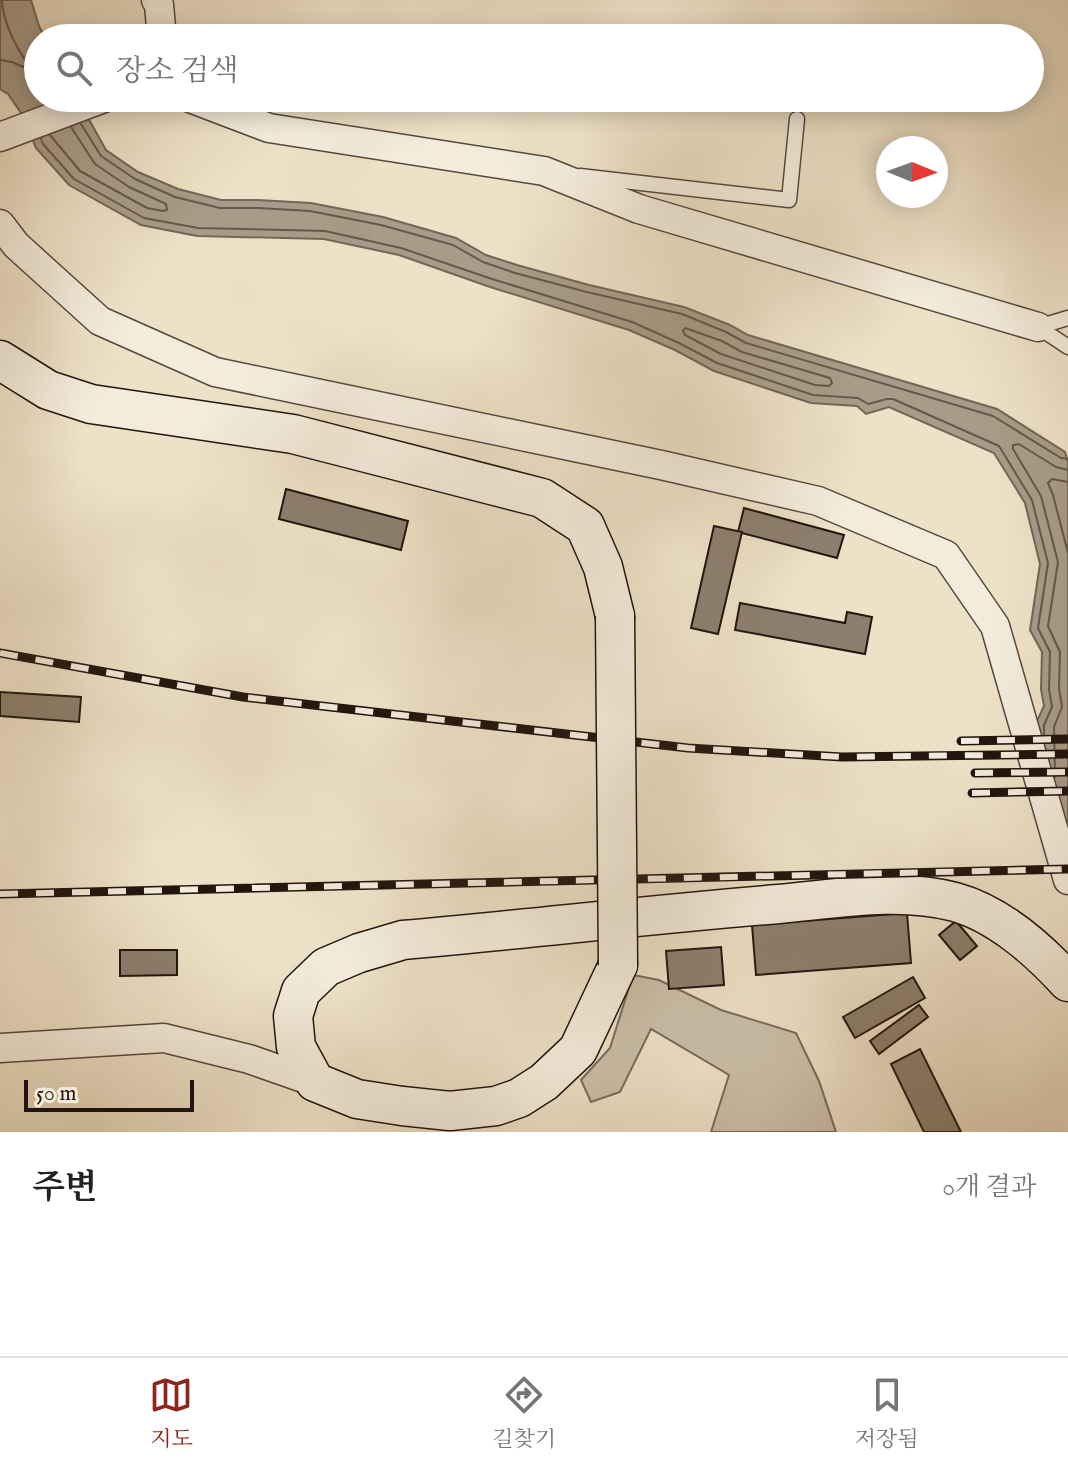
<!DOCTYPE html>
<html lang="ko">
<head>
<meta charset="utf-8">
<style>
	body { margin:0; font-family:"IM FELL English","Noto Serif KR",serif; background:#f6f6f6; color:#222 }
	.compass { position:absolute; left:876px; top:136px; width:72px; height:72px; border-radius:50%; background:#fff; box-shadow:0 4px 20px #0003; rotate:91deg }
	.scale { position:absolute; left:24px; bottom:20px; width:170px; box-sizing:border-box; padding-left:8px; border:4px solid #22150e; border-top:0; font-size:22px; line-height:28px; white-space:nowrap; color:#22150e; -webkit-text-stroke:6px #f3ecdb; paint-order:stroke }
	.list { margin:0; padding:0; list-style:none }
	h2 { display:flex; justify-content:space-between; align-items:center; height:104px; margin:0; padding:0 32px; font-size:34px }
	h2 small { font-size:26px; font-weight:400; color:#767676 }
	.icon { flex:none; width:44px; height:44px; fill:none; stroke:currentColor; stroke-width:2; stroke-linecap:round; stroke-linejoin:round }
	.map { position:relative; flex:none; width:1068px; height:1132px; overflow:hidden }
	.search { position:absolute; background:#fff; box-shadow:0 4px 20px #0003; left:24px; right:24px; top:24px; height:88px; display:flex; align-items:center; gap:20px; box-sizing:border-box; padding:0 28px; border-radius:44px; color:#767676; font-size:30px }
	.sheet { height:224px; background:#fff }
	nav { display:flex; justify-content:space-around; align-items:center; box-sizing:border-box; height:112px; border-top:2px solid #e0e0e0; background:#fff; font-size:22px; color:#767676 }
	nav a { display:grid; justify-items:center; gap:4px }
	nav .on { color:#8f2418 }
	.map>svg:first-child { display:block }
	.green { fill:#cabea8; stroke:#766a5b; stroke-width:2 }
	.water { fill:#a89c88; stroke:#726657; stroke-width:2 }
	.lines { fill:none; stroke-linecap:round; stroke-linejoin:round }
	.shore { stroke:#65584b; stroke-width:2 }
	.building { fill:#8c7f6e; stroke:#22150e; stroke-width:2 }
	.lane-casing { stroke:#55483c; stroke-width:17 }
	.street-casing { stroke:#55483c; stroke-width:31 }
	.secondary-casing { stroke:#22150e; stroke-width:41 }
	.lane { stroke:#f3ecdb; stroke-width:14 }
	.street { stroke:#f3ecdb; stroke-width:28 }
	.secondary { stroke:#f3ecdb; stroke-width:38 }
	.rail-casing { stroke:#22150e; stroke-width:9 }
	.rail { stroke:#f3ecdb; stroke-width:6; stroke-dasharray:18; stroke-linecap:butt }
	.secondary-bridge-casing { stroke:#22150e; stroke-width:41; stroke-linecap:butt }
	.secondary-bridge { stroke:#f3ecdb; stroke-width:38 }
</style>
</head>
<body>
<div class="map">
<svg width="1068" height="1132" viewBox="0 0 1068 1132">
	<rect width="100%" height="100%" fill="#ede1c7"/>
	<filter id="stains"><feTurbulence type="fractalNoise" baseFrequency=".0025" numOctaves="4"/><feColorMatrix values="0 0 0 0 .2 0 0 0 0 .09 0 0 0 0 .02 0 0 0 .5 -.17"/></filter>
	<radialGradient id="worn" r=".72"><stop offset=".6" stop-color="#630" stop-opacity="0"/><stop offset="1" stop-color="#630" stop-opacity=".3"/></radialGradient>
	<polygon class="green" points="633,975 659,980 721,1010 796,1033 819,1081 836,1132 711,1132 729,1075 651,1029 620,1092 591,1102 581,1080 610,1048"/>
	<polygon class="water" points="0,0 31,0 39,26 45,38 38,38 38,98 77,98 106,150 138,172 178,189 221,200 258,200 311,203 383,217 456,238 486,255 517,265 589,285 684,307 730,325 748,335 997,409 1065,452 1068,462 1068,859 1036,723 1044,706 1041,689 1042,652 1030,630 1040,564 1025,503 994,453 889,407 866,414 857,406 811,403 714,371 675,350 629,330 490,287 399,255 324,239 197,236 141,225 69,185 36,148 23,116 8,94 0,89"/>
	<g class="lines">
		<g class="shore">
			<path d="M 0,60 L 12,62 L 23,67 L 27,63 C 15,45 3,23 2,0"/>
			<polyline points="81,124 101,156 135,179 175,197 220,208 258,208 310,211 381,225 453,245 483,262 515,273 587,292 682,314 726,332 746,343 993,416 1061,458 1068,459"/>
			<polyline points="50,135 80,171 147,208 163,211 167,210 166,204 129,187 95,164 71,127"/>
			<polyline points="41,139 43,144 74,179 144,218 198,228 325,231 401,248 492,279 632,322 679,343 717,363 813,395 858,398 868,404 887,399 893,399 999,446 1032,500 1048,563 1038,628 1050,652 1049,689 1052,707 1044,725 1044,740"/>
			<polygon points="685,328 722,341 742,352 830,378 832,383 829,386 815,385 721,354 685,335 683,331"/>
			<polyline points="1068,482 1052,479 1048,483 1053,495 1068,553"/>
			<polyline points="1055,777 1054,727 1062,707 1059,688 1060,652 1048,626 1058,562 1041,496 1013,449 1013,445 1019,444 1056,467 1068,470"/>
		</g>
	</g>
	<g class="building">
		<polygon points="286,489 408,521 401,550 279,519"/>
		<polygon points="744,508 844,535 837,558 738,532"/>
		<polygon points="714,526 742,532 718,634 691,628"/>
		<polygon points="740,603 845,623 847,612 872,617 865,654 735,630"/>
		<polygon points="0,692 81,697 79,722 0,716"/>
		<polygon points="907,913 911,963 756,975 752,925"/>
		<polygon points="956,921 977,946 960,960 939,935"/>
		<polygon points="721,947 724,985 669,989 666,951"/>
		<polygon points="120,950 177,950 177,975 120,976"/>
		<polygon points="913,977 925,998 855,1038 843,1017"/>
		<polygon points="919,1005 928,1017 879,1054 870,1041"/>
		<polygon points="920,1049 961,1132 924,1132 891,1064"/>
	</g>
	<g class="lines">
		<defs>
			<g id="lane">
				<polyline points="580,176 789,200 797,119"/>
				<polyline points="1038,327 1068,347"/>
				<polyline points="1038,327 1068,318"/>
			</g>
			<g id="street">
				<polyline points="156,0 159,5 162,38"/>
				<polyline points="190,98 269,128 544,171 639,209 1038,327"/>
				<polyline points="0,137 104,98"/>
				<polyline points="0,224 16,245 100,321 215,372 661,465 818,501 946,555 995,626 1068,880"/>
				<polyline points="0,1048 164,1038 249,1059 315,1082"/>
			</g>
			<g id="secondary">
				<polyline points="0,360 48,390 91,404 293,434 542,498 585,526 603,567 615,616"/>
				<path d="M 618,965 L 578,1050 L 544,1082 L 519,1098 L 496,1106 L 450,1111 L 402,1106 L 357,1099 L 315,1082 L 296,1047 L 293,1016 L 301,991 L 326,967 L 359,953 L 403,940 C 528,929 654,914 779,904 C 835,899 900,887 955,902 C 998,914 1039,950 1068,982"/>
			</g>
		</defs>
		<use href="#lane" class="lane-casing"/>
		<use href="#street" class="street-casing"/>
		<use href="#secondary" class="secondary-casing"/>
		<use href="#lane" class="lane"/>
		<use href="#street" class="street"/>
		<use href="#secondary" class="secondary"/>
		<defs>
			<g id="rail">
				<polyline points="0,653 243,697 688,748 842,757 1068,754"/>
				<polyline points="961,741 1068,739"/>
				<polyline points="975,773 1068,772"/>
				<polyline points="972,793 1068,791"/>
				<polyline points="0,894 1068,869"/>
			</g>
		</defs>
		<use href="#rail" class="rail-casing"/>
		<use href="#rail" class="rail"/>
		<defs>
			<polyline id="secondary-bridge" points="615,616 618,965"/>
		</defs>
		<use href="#secondary-bridge" class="secondary-bridge-casing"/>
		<use href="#secondary-bridge" class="secondary-bridge"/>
	</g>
	<rect width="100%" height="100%" filter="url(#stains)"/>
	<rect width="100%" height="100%" fill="url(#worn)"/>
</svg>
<svg class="compass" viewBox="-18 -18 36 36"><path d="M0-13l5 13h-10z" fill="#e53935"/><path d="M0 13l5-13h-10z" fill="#767676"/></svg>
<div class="scale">50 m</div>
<div class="search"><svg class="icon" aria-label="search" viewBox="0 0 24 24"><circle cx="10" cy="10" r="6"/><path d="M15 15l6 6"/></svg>장소 검색</div>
</div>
<section class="sheet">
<h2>주변<small>0개 결과</small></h2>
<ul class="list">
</ul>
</section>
<nav>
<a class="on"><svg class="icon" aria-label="map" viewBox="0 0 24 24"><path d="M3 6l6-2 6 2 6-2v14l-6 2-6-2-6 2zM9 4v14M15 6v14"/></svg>지도</a>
<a><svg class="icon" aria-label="directions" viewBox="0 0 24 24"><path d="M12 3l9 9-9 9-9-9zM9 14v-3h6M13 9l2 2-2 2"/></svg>길찾기</a>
<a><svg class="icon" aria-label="saved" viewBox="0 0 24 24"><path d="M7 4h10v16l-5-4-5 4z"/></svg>저장됨</a>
</nav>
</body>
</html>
